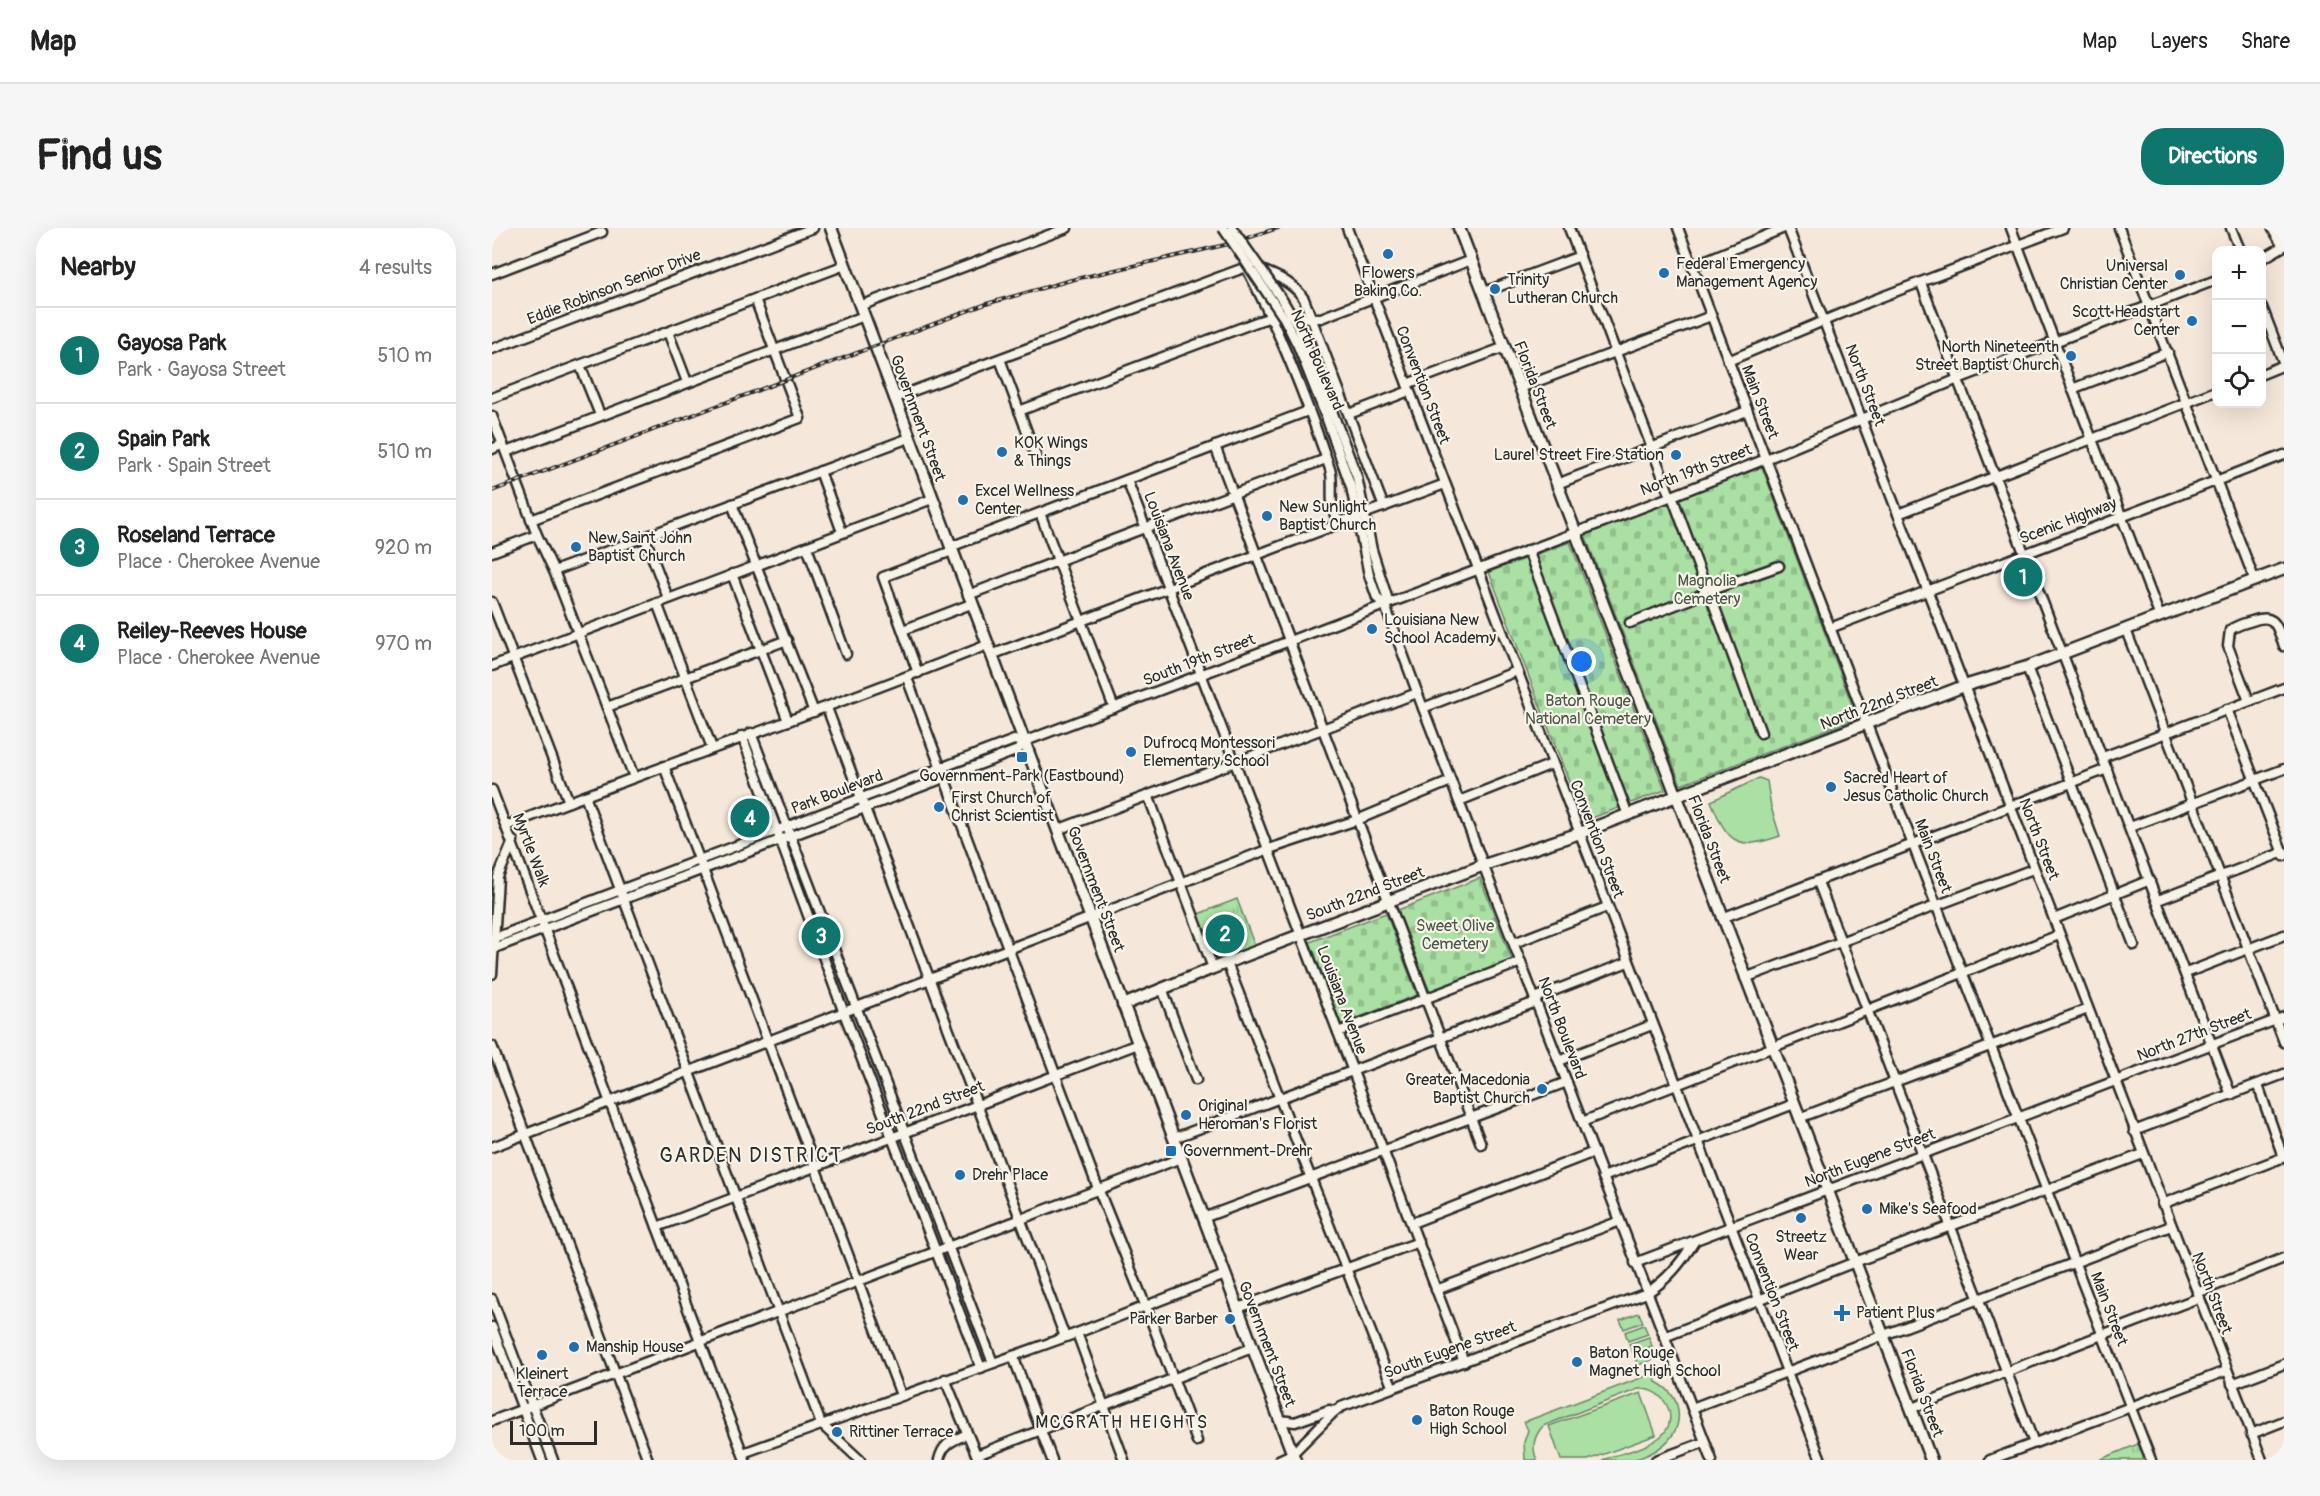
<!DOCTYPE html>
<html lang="en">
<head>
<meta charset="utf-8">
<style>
	body { margin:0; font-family:Pangolin,sans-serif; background:#f6f6f6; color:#222 }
	.controls { position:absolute; right:18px; top:18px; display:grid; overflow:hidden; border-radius:12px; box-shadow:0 6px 24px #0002 }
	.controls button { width:54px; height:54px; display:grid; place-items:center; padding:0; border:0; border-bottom:2px solid #e0e0e0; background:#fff; color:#222; font:30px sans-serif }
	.scale { position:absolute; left:18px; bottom:15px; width:87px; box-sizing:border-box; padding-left:6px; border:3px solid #2b2b2b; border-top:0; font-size:16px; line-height:21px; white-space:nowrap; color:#2b2b2b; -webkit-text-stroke:4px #f7f3e8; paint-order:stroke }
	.you { position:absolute; left:1090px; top:434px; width:21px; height:21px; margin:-15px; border:4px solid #fff; border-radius:50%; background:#1a73e8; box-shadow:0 0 0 9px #1a73e833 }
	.badge { display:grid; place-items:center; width:39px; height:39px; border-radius:50%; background:#0f766e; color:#fff; font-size:20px; font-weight:700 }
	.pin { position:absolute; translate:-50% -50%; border:3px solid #fff; box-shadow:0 2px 6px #0006 }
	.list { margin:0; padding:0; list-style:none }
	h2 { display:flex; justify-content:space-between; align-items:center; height:78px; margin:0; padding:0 24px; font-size:26px }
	h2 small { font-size:20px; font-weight:400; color:#767676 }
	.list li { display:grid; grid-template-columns:39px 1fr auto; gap:18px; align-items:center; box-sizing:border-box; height:96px; padding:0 24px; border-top:2px solid #e0e0e0 }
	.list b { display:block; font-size:22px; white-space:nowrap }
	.list p { margin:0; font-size:20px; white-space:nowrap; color:#767676 }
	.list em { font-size:20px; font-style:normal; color:#767676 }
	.icon { flex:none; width:33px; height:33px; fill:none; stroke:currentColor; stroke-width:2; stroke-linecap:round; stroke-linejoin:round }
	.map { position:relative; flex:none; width:1792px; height:1232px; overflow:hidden; border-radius:24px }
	header { display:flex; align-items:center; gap:36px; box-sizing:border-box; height:84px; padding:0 30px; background:#fff; border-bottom:2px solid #e0e0e0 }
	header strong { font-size:28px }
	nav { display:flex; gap:33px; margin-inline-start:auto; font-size:21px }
	.intro { display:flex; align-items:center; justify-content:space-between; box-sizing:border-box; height:144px; padding:0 36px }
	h1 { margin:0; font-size:42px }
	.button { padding:15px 27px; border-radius:24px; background:#0f766e; color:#fff; font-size:21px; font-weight:700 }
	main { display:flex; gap:36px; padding:0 36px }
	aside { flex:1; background:#fff; border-radius:24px; box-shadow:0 6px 24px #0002 }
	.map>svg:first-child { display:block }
	.grass { fill:#aae0a3; stroke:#6a8667; stroke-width:1.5 }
	.cemetery { fill:url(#cemetery-stones); stroke:#6a8667; stroke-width:1.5 }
	.park { fill:url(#park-tufts); stroke:#6a8667; stroke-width:1.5 }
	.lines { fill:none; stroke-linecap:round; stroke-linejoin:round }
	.minor-casing { stroke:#2b2b2b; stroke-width:13 }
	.major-casing { stroke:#2b2b2b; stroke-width:15 }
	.highway-casing { stroke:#2b2b2b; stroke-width:16 }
	.minor { stroke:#f7f3e8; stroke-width:8 }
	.major { stroke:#f7f3e8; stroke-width:10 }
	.highway { stroke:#f7f3e8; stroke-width:12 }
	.rail-casing { stroke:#2b2b2b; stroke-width:4 }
	.rail { stroke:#f7f3e8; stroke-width:1.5; stroke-dasharray:4.5; stroke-linecap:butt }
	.minor-bridge-casing { stroke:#2b2b2b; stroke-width:13; stroke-linecap:butt }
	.minor-bridge { stroke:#f7f3e8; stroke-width:8 }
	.poi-dot { fill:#1f6fb2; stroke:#f7f3e8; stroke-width:2 }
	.labels { text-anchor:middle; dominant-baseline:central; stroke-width:4.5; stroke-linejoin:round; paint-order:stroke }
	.poi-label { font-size:16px; fill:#2b2b2b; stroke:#f7f3e8; text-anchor:start }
	.street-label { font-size:16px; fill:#2b2b2b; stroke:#f7f3e8 }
	.park-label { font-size:16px; fill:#4b5849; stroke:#f7f3e8 }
	.neighbourhood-label { font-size:18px; letter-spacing:1.5px; fill:#2b2b2b; stroke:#f7f3e8 }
	.quarter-label { font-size:20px; letter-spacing:1.5px; fill:#2b2b2b; stroke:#f7f3e8 }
</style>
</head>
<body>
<header>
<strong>Map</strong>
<nav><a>Map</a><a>Layers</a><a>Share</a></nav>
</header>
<div class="intro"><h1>Find us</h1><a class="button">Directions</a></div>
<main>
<aside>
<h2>Nearby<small>4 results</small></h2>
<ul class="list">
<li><span class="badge">1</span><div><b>Gayosa Park</b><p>Park · Gayosa Street</p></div><em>510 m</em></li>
<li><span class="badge">2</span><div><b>Spain Park</b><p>Park · Spain Street</p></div><em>510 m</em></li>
<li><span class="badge">3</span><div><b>Roseland Terrace</b><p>Place · Cherokee Avenue</p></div><em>920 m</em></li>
<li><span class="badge">4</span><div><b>Reiley-Reeves House</b><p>Place · Cherokee Avenue</p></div><em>970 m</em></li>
</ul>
</aside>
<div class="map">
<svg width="1792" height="1232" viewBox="0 0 1792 1232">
	<defs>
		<pattern id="cemetery-stones" width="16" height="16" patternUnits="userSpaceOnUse" patternTransform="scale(1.5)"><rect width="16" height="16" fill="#aae0a3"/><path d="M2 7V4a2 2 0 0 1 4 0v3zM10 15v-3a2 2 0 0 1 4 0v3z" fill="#92c08c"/></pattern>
		<pattern id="park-tufts" width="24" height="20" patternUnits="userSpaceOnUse" patternTransform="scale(1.5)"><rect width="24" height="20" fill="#aae0a3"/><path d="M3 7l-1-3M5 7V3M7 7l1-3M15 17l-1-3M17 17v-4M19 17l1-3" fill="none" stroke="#92c08c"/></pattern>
	</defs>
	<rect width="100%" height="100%" fill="#f5e7d9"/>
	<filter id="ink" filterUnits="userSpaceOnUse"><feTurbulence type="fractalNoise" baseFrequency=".0167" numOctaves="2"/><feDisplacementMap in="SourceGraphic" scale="12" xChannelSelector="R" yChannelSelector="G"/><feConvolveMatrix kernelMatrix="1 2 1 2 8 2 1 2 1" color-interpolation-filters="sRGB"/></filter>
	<g filter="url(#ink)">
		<g class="grass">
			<path d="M 1267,550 L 1275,553 L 1279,579 L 1288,608 C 1244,624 1235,613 1219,573 Z"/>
			<polygon points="1147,1085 1151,1094 1132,1101 1128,1092"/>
			<polygon points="1152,1097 1156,1106 1136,1113 1133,1104"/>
			<polygon points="1157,1109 1160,1118 1141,1125 1137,1116"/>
			<polygon points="1161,1121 1165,1130 1146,1137 1142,1128"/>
			<path d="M 1162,1145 L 1164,1154 C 1176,1160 1184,1169 1186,1182 C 1190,1210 1163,1227 1139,1232 C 1130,1232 1119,1232 1110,1232 C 1128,1225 1153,1221 1168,1209 C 1190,1191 1172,1159 1146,1161 L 1051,1198 C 1042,1208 1039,1219 1045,1232 L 1033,1232 L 1032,1214 L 1036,1202 L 1032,1194 Z"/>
			<polygon points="1149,1165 1164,1207 1096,1232 1069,1232 1057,1198"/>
		</g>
		<g class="cemetery">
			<polygon points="1270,239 1365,490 1189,557 1093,307"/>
			<polygon points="1078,314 1173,562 1092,593 997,344"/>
			<polygon points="988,650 1020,732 938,764 906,682"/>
			<polygon points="894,685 925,767 849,796 818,714"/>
		</g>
		<g class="park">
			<polygon points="745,671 765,724 721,740 701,688"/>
			<polygon points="1646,1216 1652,1232 1607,1232"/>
		</g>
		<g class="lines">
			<defs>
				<g id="minor">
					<polyline points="855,0 1329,1232"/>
					<polyline points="1077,0 1178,268"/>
					<polyline points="1186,0 1411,591 1659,1232"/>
					<polyline points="1296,0 1770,1232"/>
					<polyline points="1519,0 1668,389"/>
					<polyline points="1627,0 1763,353"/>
					<polyline points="1739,0 1748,22"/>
					<polyline points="1770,31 1792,18"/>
					<polyline points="1200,38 1292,0"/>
					<path d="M 755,41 C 788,104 815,173 838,241 C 843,256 834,283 848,293 L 858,291 L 953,256"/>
					<polyline points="0,46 110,4"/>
					<polyline points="1429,55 1739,867"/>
					<polyline points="992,64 1088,28"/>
					<polyline points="368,78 575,0"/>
					<polyline points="1770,79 1792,136"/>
					<polyline points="176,104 195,154"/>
					<polyline points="0,121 321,0"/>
					<polyline points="508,131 544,228"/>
					<polyline points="1236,133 1384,71 1571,0"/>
					<polyline points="88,137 108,187"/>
					<polyline points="1770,146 1792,137"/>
					<polyline points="915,156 1013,119"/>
					<polyline points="1028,160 1219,88"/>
					<polyline points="1580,161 1676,124"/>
					<polyline points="0,170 353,37"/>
					<path d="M 402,170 L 757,38 C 777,44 801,53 812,71 L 892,279"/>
					<polyline points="527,183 767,93 780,89 829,90 979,32"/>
					<polyline points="840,183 865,249 880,322 895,369 893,377"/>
					<polyline points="833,186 859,259 877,347 885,370 893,377 895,383 931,480 1220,1232"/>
					<polyline points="857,186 917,163"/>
					<polyline points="0,188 45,307 62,343 142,549"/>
					<polyline points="723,218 989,916"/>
					<polyline points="0,221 11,216"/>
					<polyline points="14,224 372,88"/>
					<polyline points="328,243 350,304"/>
					<polyline points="635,252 972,1134"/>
					<polyline points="1065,256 1255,183"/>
					<polyline points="1180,268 1213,357 1211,366 1219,369 1222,361 1213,357"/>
					<polyline points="240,276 322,484"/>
					<polyline points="548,285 622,480"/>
					<polyline points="1406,286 1724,163"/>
					<polyline points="39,292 308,190 263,71"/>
					<polyline points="153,310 176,370"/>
					<polyline points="315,319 354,426"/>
					<polyline points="458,319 816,183"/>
					<polyline points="1036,322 1136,587"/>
					<polyline points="0,324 45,307"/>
					<polyline points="62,343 417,210"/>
					<polyline points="240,346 296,493"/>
					<polyline points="1222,361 1287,338"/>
					<polyline points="476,367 834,231"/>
					<polyline points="1219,369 1269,505"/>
					<polyline points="0,374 77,574"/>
					<polyline points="165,375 220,520"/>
					<polyline points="1138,395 1211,366"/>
					<polyline points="1338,400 1792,227"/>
					<polyline points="411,402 479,376"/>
					<polyline points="1634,402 1792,814"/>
					<polyline points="499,427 852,294"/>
					<polyline points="0,438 440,271"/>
					<polyline points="1535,439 1642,717"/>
					<polyline points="426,445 391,349 460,323"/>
					<polyline points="415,450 607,963 654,1079 705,1213"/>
					<path d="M 1757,473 L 1736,418 L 1738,402 C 1744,398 1752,395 1760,393 C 1784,384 1785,399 1792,418"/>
					<polyline points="115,479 295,412"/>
					<polyline points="335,480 573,1109"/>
					<polyline points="931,480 1025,443"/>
					<polyline points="1735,481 1792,628"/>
					<polyline points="259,505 501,1135"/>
					<polyline points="250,508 352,785 489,1140"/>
					<polyline points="531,514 1180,268 1274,231 1466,151 1724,52"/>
					<polyline points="1611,529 1792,460"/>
					<polyline points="172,538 409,1167"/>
					<polyline points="0,562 253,1232"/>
					<polyline points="656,567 721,740"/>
					<polyline points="93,568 329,1196 368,1232"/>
					<polyline points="967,573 1060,536"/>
					<path d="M 14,598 C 174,536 336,481 495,417"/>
					<polyline points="1638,599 1792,541"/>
					<polyline points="565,602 925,465"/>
					<polyline points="1326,654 1542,1215"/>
					<polyline points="1666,672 1792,624"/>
					<polyline points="1230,690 1615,541"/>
					<polyline points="1562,691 1658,652"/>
					<polyline points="0,711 522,512 531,514"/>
					<polyline points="1022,715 1115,679"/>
					<polyline points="0,721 526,522 531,514"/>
					<polyline points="735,735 900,1158"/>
					<polyline points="1694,745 1792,707"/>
					<polyline points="0,746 6,649 21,613"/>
					<polyline points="1253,750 1541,641"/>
					<polyline points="670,760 704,852"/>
					<polyline points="1043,770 1136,734"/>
					<polyline points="846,804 1029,734"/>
					<polyline points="0,818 156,1232"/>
					<polyline points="1067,833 1160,797"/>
					<polyline points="1766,857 1791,929"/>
					<polyline points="1307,890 1596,781"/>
					<polyline points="1090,894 1567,707"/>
					<polyline points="1642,903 1792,846"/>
					<polyline points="682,910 1044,774"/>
					<polyline points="0,919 777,621 865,592 959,553"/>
					<polyline points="1111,949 1302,876"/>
					<polyline points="1670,976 1792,929"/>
					<polyline points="711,990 1075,854"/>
					<polyline points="920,995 1102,924"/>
					<polyline points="165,999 646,816"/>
					<polyline points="1143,1035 1792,789"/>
					<polyline points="944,1062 1128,993"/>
					<polyline points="1705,1065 1792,1030"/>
					<polyline points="0,1071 61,1232"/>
					<polyline points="746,1080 927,1014"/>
					<polyline points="0,1099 50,1232"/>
					<polyline points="585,1105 632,1232"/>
					<polyline points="1172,1109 1363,1034 1651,926"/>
					<polyline points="521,1128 560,1232"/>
					<polyline points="453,1151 486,1231"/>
					<polyline points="1740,1156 1792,1136"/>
					<polyline points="1200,1180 1679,998"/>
					<polyline points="1420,1180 1706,1070"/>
					<polyline points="788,1192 803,1194 837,1182 843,1183"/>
					<polyline points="0,1193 689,930"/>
					<polyline points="1759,1206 1792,1193"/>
					<polyline points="251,1225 585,1105 733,1047"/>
					<polyline points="485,1227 760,1120"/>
					<path d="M 447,1232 C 451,1215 460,1213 475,1206"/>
					<path d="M 787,1232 L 800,1226 L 843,1183 L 849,1179 L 1155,1065 C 1176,1051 1189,1035 1202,1014"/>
					<polyline points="1164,1232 1213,1214"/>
					<polyline points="1498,1232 1734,1143"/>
				</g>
				<g id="major">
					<polyline points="339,0 803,1232"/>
					<polyline points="967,0 1439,1232"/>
					<polyline points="631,777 721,740 992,637 1088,605 1472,458 1535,439 1792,341"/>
				</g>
				<polyline id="highway" points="1782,0 1792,16"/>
			</defs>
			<use href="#minor" class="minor-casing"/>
			<use href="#major" class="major-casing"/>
			<use href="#highway" class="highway-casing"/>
			<use href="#minor" class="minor"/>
			<use href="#major" class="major"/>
			<use href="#highway" class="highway"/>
			<defs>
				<polyline id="rail" points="0,263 494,76 579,52 737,16 786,0"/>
			</defs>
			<use href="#rail" class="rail-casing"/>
			<use href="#rail" class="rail"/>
			<defs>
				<g id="minor-bridge">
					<polyline points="731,0 792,90 806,118 833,186"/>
					<polyline points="740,0 791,73 805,97 840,183"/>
				</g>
			</defs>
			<use href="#minor-bridge" class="minor-bridge-casing"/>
			<use href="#minor-bridge" class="minor-bridge"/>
		</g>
	</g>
	<g class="poi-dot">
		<circle cx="896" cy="26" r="6"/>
		<circle cx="1172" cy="45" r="6"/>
		<circle cx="1688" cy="47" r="6"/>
		<circle cx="1003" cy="61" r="6"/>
		<circle cx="1700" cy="93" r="6"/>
		<circle cx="1579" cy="128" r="6"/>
		<circle cx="510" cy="224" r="6"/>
		<circle cx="1184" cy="227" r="6"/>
		<circle cx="471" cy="272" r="6"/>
		<circle cx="775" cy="288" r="6"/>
		<circle cx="84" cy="319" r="6"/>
		<circle cx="880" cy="401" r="6"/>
		<circle cx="639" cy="524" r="6"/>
		<rect x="524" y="523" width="12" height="12" rx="3"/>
		<circle cx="1339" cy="559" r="6"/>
		<circle cx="447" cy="579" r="6"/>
		<circle cx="1050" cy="861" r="6"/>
		<circle cx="694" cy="887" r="6"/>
		<rect x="673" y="917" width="12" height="12" rx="3"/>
		<circle cx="468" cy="947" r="6"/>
		<circle cx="1375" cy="981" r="6"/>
		<circle cx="1309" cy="990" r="6"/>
		<path d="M1347 1076h6v6h6v6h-6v6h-6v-6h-6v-6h6z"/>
		<circle cx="738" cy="1091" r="6"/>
		<circle cx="82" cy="1119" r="6"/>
		<circle cx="50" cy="1127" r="6"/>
		<circle cx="1085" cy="1134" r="6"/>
		<circle cx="925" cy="1192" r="6"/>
		<circle cx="345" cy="1204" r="6"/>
	</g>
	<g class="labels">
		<g class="poi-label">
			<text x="1184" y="36">Federal Emergency<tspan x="1184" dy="18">Management Agency</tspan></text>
			<text x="1676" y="38" text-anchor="end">Universal<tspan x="1676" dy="18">Christian Center</tspan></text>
			<text x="896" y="45" text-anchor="middle">Flowers<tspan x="896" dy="18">Baking Co.</tspan></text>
			<text x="1015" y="52">Trinity<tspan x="1015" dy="18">Lutheran Church</tspan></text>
			<text x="1688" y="84" text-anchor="end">Scott Headstart<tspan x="1688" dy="18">Center</tspan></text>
			<text x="1567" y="119" text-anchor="end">North Nineteenth<tspan x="1567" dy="18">Street Baptist Church</tspan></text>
			<text x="522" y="215">KOK Wings<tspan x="522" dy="18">&amp; Things</tspan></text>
			<text x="1172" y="227" text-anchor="end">Laurel Street Fire Station</text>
			<text x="483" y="263">Excel Wellness<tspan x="483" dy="18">Center</tspan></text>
			<text x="787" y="279">New Sunlight<tspan x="787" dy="18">Baptist Church</tspan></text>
			<text x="96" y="310">New Saint John<tspan x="96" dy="18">Baptist Church</tspan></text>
			<text x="892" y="392">Louisiana New<tspan x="892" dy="18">School Academy</tspan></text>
			<text x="651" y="515">Dufrocq Montessori<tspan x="651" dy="18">Elementary School</tspan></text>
			<text x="530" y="548" text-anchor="middle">Government-Park (Eastbound)</text>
			<text x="1351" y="550">Sacred Heart of<tspan x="1351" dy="18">Jesus Catholic Church</tspan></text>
			<text x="459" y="570">First Church of<tspan x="459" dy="18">Christ Scientist</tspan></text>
			<text x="1038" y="852" text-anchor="end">Greater Macedonia<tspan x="1038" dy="18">Baptist Church</tspan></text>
			<text x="706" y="878">Original<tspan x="706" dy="18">Heroman's Florist</tspan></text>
			<text x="691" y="923">Government-Drehr</text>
			<text x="480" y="947">Drehr Place</text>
			<text x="1387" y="981">Mike's Seafood</text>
			<text x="1309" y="1009" text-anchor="middle">Streetz<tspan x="1309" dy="18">Wear</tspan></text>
			<text x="1364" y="1085">Patient Plus</text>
			<text x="726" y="1091" text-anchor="end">Parker Barber</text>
			<text x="94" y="1119">Manship House</text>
			<text x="1097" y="1125">Baton Rouge<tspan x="1097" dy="18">Magnet High School</tspan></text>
			<text x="50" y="1146" text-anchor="middle">Kleinert<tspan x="50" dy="18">Terrace</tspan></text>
			<text x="937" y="1183">Baton Rouge<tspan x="937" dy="18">High School</tspan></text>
			<text x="357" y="1204">Rittiner Terrace</text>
		</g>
		<g class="street-label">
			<text transform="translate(122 59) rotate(-21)">Eddie Robinson Senior Drive</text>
			<text transform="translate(825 132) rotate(66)">North Boulevard</text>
			<text transform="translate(931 157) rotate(69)">Convention Street</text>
			<text transform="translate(1043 157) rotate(69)">Florida Street</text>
			<text transform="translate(1373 157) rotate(69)">North Street</text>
			<text transform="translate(1268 174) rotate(69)">Main Street</text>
			<text transform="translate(426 190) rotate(70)">Government Street</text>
			<text transform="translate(1204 242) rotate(-21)">North 19th Street</text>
			<text transform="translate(1576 293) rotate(-21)">Scenic Highway</text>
			<text transform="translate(677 318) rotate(69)">Louisiana Avenue</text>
			<text transform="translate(707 432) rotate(-21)">South 19th Street</text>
			<text transform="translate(1387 475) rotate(-21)">North 22nd Street</text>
			<text transform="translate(345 564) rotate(-21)">Park Boulevard</text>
			<text transform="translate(1105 611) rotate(69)">Convention Street</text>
			<text transform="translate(1217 611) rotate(69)">Florida Street</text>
			<text transform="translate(1547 611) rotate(69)">North Street</text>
			<text transform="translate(39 622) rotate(69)">Myrtle Walk</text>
			<text transform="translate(1441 628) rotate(69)">Main Street</text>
			<text transform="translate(604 661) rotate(69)">Government Street</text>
			<text transform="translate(873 666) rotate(-21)">South 22nd Street</text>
			<text transform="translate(850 772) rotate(69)">Louisiana Avenue</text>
			<text transform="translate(1070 800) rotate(69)">North Boulevard</text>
			<text transform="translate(1702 807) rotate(-21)">North 27th Street</text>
			<text transform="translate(433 880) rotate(-21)">South 22nd Street</text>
			<text transform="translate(1378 930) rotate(-21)">North Eugene Street</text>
			<text transform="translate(1280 1064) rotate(69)">Convention Street</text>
			<text transform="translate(1720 1065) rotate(69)">North Street</text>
			<text transform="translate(1617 1081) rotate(69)">Main Street</text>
			<text transform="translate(775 1116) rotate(69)">Government Street</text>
			<text transform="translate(958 1122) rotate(-20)">South Eugene Street</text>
			<text transform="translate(1430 1165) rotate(69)">Florida Street</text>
		</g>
		<g class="park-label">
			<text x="1215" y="353">Magnolia<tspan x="1215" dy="18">Cemetery</tspan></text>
			<text x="1096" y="473">Baton Rouge<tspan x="1096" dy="18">National Cemetery</tspan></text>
			<text x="963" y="698">Sweet Olive<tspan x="963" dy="18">Cemetery</tspan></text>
		</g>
		<g class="neighbourhood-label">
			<text x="630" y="1194">MCGRATH HEIGHTS</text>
		</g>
		<g class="quarter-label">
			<text x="259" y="927">GARDEN DISTRICT</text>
		</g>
	</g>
</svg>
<div class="controls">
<button>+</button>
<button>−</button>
<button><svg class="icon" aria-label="locate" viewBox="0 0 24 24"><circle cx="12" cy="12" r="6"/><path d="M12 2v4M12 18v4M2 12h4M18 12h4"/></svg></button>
</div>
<div class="scale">100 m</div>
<div class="you"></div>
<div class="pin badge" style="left:1531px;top:349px">1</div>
<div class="pin badge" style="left:733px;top:706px">2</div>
<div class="pin badge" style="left:329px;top:708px">3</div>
<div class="pin badge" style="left:258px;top:590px">4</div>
</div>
</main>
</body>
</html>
